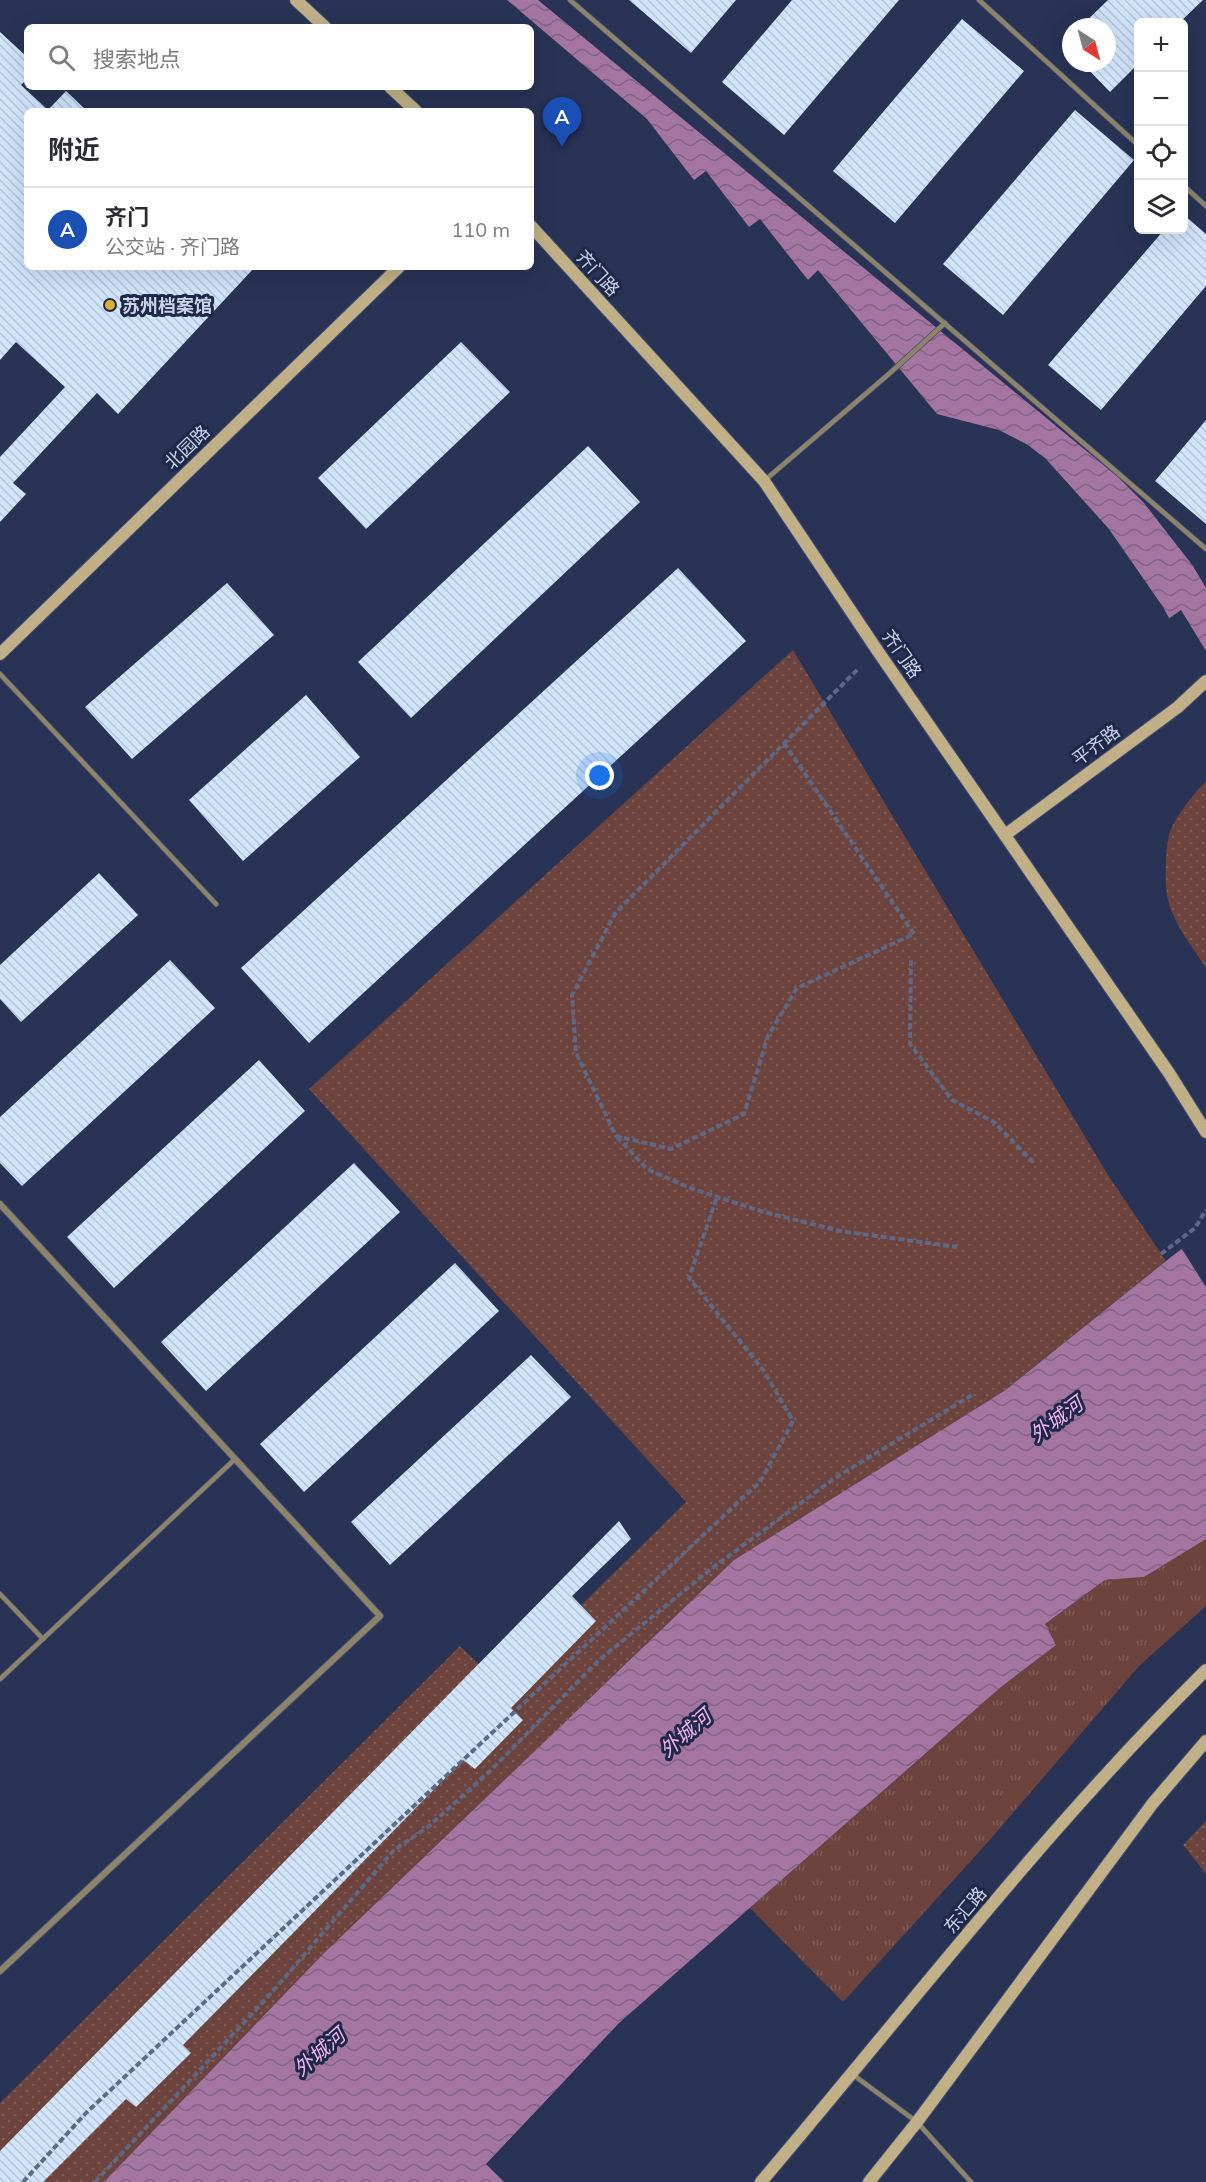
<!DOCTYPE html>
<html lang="zh">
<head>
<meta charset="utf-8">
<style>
	body { margin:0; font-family:Mulish,"Noto Sans SC",sans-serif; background:#f2f2f3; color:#2b2b33 }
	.controls { position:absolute; right:18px; top:18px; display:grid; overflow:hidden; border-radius:9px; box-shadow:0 6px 24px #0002 }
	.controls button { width:54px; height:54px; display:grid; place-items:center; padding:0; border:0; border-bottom:2px solid #e1e1e2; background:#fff; color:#2b2b33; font:30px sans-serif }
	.compass { position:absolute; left:1062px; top:18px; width:54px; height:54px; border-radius:50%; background:#fff; box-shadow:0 6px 24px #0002; rotate:144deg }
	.you { position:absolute; left:600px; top:776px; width:21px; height:21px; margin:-15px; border:4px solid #fff; border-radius:50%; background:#1a73e8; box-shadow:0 0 0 9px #1a73e833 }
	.badge { display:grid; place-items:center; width:39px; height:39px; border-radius:50%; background:#ea580c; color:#fff; font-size:20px; font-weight:700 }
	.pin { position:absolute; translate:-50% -50px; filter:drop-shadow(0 2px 3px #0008) }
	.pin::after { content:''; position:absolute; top:32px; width:21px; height:18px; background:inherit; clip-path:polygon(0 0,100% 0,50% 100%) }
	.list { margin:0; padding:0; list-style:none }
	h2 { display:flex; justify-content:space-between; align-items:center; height:78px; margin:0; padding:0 24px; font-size:26px }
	h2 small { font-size:20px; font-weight:400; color:#7c7c81 }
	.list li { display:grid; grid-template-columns:39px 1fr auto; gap:18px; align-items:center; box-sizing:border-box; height:84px; padding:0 24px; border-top:2px solid #e1e1e2 }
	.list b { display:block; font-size:22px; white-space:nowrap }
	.list p { margin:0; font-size:20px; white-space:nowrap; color:#7c7c81 }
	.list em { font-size:20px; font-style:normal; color:#7c7c81 }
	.icon { flex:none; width:33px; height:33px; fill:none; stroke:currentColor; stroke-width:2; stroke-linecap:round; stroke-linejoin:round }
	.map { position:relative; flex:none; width:1206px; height:2182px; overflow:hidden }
	.search { position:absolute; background:#fff; box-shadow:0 6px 24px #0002; left:24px; top:24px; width:510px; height:66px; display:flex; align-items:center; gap:15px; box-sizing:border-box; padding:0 21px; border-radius:9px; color:#7c7c81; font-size:22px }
	.panel { position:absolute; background:#fff; box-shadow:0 6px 24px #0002; left:24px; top:108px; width:510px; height:162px; border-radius:9px }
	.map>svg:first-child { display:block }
	.grass { fill:url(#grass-tufts) }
	.park { fill:url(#park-dots) }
	.water { fill:url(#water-waves) }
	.pier { fill:#283356 }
	.building { fill:url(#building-back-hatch) }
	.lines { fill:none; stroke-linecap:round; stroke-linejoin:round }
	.lane-casing { stroke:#455070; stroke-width:6 }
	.street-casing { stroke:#455070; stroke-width:8 }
	.secondary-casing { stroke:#455070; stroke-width:14 }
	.path { stroke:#5e6987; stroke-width:4; stroke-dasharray:6 3; stroke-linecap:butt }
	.lane { stroke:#8e846b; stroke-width:4.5 }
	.street { stroke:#8e846b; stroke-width:6 }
	.secondary { stroke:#c1b087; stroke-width:12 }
	.poi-dot { fill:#ddb133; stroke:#1e294a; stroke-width:2 }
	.labels { text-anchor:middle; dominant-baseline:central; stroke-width:6; stroke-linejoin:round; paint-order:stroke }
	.street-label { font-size:18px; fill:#cbd4e9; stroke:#1e294a }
	.poi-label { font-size:18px; font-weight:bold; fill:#cbd4e9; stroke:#1e294a; text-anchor:start }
	.water-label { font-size:20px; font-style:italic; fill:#f9b3f4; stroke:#1e294a }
</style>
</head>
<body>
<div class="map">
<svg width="1206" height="2182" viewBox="0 0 1206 2182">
	<defs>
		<pattern id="grass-tufts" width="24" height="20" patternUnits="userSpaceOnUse" patternTransform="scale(1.5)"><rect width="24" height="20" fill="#6d433d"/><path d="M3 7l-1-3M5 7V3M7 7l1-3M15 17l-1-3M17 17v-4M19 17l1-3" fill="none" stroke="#805d59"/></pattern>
		<pattern id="park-dots" width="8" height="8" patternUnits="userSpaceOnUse" patternTransform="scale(1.5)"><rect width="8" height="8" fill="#6d433d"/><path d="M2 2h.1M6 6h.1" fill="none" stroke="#805d59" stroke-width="1.8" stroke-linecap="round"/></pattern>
		<pattern id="water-waves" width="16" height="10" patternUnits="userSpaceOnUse" patternTransform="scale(1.5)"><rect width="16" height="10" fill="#a575a2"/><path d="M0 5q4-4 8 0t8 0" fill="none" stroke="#816282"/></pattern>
		<pattern id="building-back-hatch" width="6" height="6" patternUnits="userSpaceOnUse" patternTransform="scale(1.5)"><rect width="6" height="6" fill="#d0e5fb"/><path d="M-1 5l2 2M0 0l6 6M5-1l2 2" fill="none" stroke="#b3c4d7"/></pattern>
	</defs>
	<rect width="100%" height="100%" fill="#283356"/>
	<polygon class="grass" points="1206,1539 1206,1606 1139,1666 988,1842 843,2002 750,1908 1001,1687 1056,1645 1044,1625 1105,1580 1144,1577"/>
	<g class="park">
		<polygon points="793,650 1108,1175 1166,1261 1004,1391 734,1560 324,1953 104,2182 0,2182 0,2103 460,1646 500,1685 686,1502 309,1089"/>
		<path d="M 1206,782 L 1206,968 C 1193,948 1176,927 1169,904 C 1164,887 1165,853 1169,835 C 1173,820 1194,792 1206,782 Z"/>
		<polygon points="1206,1821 1206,1874 1183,1845"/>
	</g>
	<g class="water">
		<polygon points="507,0 538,0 1118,477 1144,503 1193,566 1206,588 1206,684 1163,607 1109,529 1046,459 1028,445 999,430 937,414 818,270 808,280 760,219 749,227 706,171 694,180 647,119"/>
		<polygon points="1206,1229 1206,1539 1144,1577 1105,1580 1045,1624 1056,1645 1001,1687 619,2023 486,2164 504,2182 104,2182 324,1953 734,1560 1004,1391"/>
	</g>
	<g class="pier">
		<polygon points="1181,610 1206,651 1206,687 1167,620"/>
		<polygon points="1206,1226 1206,1287 1180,1246"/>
	</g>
	<g class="building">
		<polygon points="629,0 736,0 691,53"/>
		<polygon points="792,0 899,0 784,135 722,82"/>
		<polygon points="1108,0 1203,0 1180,22 1138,22 1138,64 1110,92 1082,63 1107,63 1107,27 1080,27"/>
		<polygon points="962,19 1024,71 895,223 833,171"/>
		<polygon points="0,32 27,57 27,79 21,85 48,110 66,91 87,111 27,111 27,267 255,267 118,414 97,393 13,483 26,494 0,522 0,457 65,387 16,342 0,360"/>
		<polygon points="1075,110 1134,160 1003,315 943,264"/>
		<polygon points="1184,215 1206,234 1206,286 1101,410 1048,365 1164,230 1184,230"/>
		<polygon points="461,342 510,392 366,529 318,478"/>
		<polygon points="1206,420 1206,524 1155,481"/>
		<polygon points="588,446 640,502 411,718 358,662"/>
		<polygon points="678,568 746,641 309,1043 241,968"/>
		<polygon points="227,583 274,635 132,759 85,707"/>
		<polygon points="306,695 360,757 243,861 189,800"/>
		<polygon points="99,873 138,915 21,1022 0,999 0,965"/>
		<polygon points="170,960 215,1008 22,1186 0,1163 0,1117"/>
		<polygon points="259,1060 305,1111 114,1288 67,1237"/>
		<polygon points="354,1163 400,1212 206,1391 161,1342"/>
		<polygon points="455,1263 499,1311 304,1492 260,1444"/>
		<polygon points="531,1355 571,1397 390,1565 351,1522"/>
		<polygon points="619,1521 631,1539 572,1596 596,1621 511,1708 523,1720 475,1769 463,1760 183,2045 191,2053 136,2107 126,2099 43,2182 0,2182 0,2151"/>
	</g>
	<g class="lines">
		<defs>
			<g id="lane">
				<polyline points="570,0 1206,549"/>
				<polyline points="979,0 1138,145"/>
				<polyline points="1184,186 1206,206"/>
				<polyline points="764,481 890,373 945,323"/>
				<polyline points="0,674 216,904"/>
				<polyline points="0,1594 43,1639"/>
				<polyline points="0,1679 234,1460"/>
				<polyline points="852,2074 917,2122 971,2182"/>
			</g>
			<polyline id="street" points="0,1204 380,1616 0,1971"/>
			<g id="secondary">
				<polyline points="296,0 325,27"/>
				<polyline points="390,87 416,111"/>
				<polyline points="531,226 764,481 877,650 1169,1073 1206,1132"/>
				<polyline points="0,654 399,267"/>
				<polyline points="1005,835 1178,707 1206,681"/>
				<path d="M 761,2182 C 907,2010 1045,1829 1206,1670"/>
				<polyline points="869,2182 917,2122 1153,1803 1206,1741"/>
			</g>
		</defs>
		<use href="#lane" class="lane-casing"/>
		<use href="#street" class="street-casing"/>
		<use href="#secondary" class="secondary-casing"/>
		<g class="path">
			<polyline points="784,743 914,934 797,988 768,1036 744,1114 671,1149 616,1136 576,1053 572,995 616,912 859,668"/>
			<polyline points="911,960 910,1044 952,1100 994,1122 1034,1163"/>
			<polyline points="617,1137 647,1169 690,1188 717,1197 764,1212 840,1231 957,1247"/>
			<polyline points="1161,1254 1195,1228 1206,1210"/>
			<polyline points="23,2182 86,2113 760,1482 793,1421 764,1371 689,1278 717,1197"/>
			<polyline points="95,2182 267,1998 394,1850 428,1827 491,1770 599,1660 711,1569 835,1478 972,1395"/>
		</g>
		<use href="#lane" class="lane"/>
		<use href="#street" class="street"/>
		<use href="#secondary" class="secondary"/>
	</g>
	<circle class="poi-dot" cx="110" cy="305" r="6"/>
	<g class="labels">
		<g class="street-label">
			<text transform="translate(598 273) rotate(48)">齐门路</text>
			<text transform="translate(187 447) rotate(-44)">北园路</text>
			<text transform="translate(902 654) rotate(55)">齐门路</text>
			<text transform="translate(1096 745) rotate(-37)">平齐路</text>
			<text transform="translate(965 1910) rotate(-50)">东汇路</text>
		</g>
		<g class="poi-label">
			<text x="122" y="305">苏州档案馆</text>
		</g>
		<g class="water-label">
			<text transform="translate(1056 1419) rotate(-37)">外城河</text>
			<text transform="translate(685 1733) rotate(-41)">外城河</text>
			<text transform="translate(319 2052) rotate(-41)">外城河</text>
		</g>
	</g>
</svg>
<div class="controls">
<button>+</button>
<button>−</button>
<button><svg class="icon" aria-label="locate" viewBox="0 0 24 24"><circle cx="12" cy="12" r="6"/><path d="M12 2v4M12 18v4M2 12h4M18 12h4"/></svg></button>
<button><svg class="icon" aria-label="layers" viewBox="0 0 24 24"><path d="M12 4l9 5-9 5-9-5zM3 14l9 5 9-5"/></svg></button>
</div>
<svg class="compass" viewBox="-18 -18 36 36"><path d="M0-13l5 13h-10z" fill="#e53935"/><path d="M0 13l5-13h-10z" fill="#7c7c81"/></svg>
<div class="you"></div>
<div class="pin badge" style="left:562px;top:147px;background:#1a4fb4">A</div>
<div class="search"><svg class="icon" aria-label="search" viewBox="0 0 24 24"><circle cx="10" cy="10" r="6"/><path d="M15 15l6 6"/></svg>搜索地点</div>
<section class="panel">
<h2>附近<small></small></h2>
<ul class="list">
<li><span class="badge" style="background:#1a4fb4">A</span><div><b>齐门</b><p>公交站 · 齐门路</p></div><em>110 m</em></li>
</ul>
</section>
</div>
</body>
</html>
